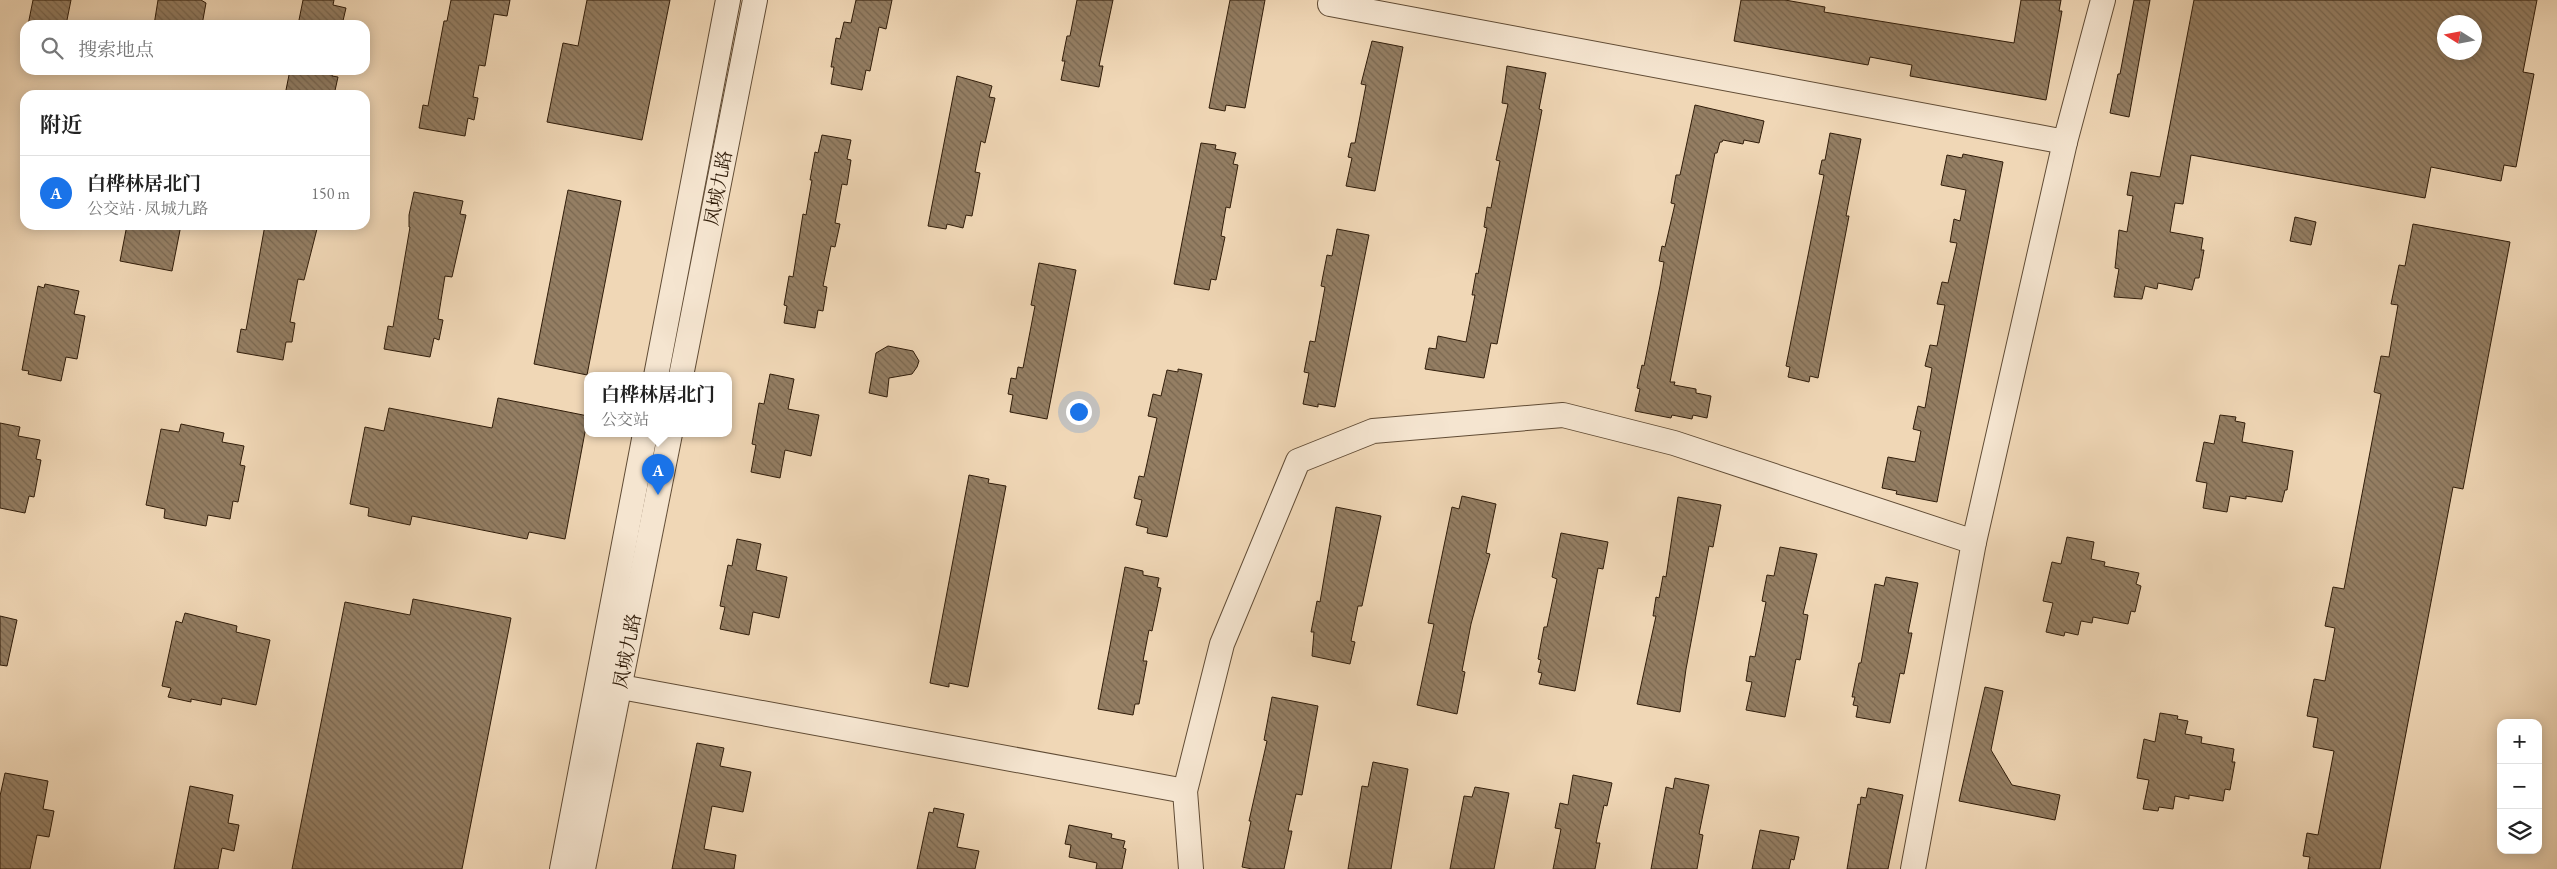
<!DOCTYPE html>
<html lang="zh">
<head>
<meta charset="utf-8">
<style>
	body { margin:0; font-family:"EB Garamond","Noto Serif SC",serif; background:#f6f6f6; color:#222 }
	.controls { position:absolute; right:15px; bottom:15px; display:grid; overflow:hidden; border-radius:10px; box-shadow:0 2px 12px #0003 }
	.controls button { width:45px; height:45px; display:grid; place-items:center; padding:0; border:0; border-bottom:1px solid #e0e0e0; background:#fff; color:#222; font:25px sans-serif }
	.compass { position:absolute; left:2437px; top:15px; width:45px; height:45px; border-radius:50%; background:#fff; box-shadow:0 2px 12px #0003; rotate:281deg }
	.you { position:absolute; left:1078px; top:411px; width:18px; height:18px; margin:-12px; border:4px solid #fff; border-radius:50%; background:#1a73e8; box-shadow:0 0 0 8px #1a73e833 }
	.badge { display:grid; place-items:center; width:32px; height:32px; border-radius:50%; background:#1a73e8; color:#fff; font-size:16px; font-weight:700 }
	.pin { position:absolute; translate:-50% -41px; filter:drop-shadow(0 1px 2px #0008) }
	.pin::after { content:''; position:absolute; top:26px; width:18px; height:15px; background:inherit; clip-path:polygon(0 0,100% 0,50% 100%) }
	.popup { position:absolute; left:584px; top:372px; width:148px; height:65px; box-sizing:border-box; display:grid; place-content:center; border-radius:10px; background:#fff; filter:drop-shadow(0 1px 4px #0005); font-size:16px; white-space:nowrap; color:#767676 }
	.popup b { font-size:19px; color:#222 }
	.popup::after { content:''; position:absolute; left:50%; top:100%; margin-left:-10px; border:10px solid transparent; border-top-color:#fff }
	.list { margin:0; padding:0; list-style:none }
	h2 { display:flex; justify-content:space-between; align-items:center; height:65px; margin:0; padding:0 20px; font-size:21px }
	h2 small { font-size:16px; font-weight:400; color:#767676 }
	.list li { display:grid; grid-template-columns:32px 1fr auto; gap:15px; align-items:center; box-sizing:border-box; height:75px; padding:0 20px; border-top:1px solid #e0e0e0 }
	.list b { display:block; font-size:19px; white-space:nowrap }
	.list p { margin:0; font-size:16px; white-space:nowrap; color:#767676 }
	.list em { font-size:16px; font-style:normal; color:#767676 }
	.icon { flex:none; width:28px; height:28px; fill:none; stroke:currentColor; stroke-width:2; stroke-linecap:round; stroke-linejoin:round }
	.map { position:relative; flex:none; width:2557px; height:869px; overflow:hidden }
	.search { position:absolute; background:#fff; box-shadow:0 2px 12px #0003; left:20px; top:20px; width:350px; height:55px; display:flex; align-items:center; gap:12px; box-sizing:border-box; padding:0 18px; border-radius:15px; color:#767676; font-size:19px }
	.panel { position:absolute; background:#fff; box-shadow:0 2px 12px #0003; left:20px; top:90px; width:350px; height:140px; border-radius:15px }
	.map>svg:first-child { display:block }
	.building { fill:url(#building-back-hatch); stroke:#311d0a; fill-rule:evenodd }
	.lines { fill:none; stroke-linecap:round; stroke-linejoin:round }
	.minor-casing { stroke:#614c35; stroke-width:26 }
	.minor { stroke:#f5e5d0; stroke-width:24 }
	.labels { text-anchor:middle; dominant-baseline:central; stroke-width:4; stroke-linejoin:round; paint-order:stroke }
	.street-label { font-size:19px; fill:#311d0a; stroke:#f5e5d0 }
</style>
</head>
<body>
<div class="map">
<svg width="2557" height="869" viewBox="0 0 2557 869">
	<defs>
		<pattern id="building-back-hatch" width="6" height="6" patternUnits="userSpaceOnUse" patternTransform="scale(1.25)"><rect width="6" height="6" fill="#947e63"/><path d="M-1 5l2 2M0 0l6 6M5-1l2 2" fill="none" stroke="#796750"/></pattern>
	</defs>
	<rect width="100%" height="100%" fill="#f0d7b6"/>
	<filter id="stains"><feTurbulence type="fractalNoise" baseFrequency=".004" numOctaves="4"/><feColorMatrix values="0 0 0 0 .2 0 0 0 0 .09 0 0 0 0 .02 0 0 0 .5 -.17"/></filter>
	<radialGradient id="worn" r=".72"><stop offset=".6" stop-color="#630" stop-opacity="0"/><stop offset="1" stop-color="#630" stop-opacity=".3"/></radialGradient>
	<g class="building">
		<polygon points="33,0 71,0 66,25 28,25"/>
		<polygon points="158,0 201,0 206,3 202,25 154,25"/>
		<polygon points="303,0 334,0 333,5 346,8 342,25 298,25"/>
		<polygon points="451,0 510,0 507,16 494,14 485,66 479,65 473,97 478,98 474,120 468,118 465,136 419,128 423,105 428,106 444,21 447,21"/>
		<polygon points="587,0 670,0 642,140 547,122 563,43 578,46"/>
		<polygon points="856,0 892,0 886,29 879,27 870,71 866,70 862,90 831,84 834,67 831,67 836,38 840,39 844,22 851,23"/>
		<polygon points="1077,0 1113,0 1099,66 1103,66 1099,87 1061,80 1065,61 1062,61 1067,36 1070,36"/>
		<polygon points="1230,0 1265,0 1245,108 1226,105 1225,111 1209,108"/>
		<polygon points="1741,0 1785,0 1825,7 1824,12 2014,43 2021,0 2061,0 2059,11 2062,11 2046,100 1910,76 1912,65 1870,57 1868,65 1734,41"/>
		<polygon points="2134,0 2150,0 2129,117 2110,113 2118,74 2120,74"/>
		<path d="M 2194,0 L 2537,0 L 2523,72 L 2534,74 L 2516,167 L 2504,165 L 2501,181 L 2431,167 L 2425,198 L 2191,155 L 2183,204 L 2175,203 L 2170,232 L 2203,238 L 2201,250 L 2204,250 L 2199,278 L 2195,278 L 2192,290 L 2158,283 L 2157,289 L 2145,286 L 2142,299 L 2114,297 L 2119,269 L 2115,268 L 2119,230 L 2127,232 L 2133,196 L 2127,195 L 2131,172 L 2160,177 ZM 2444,22 L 2474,22 L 2474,52 L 2444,52 Z"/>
		<polygon points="1372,41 1403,47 1375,191 1346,186 1352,158 1348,157 1351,143 1355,143 1366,85 1361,84"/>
		<polygon points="1507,66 1546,73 1539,109 1542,110 1497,344 1491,343 1484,378 1425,369 1429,348 1436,349 1438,336 1466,342 1475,295 1472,295 1476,273 1478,274 1487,228 1484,227 1487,207 1491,208 1500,161 1496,160 1508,104 1502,103"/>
		<polygon points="290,70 333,70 332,76 338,77 334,95 285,95"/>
		<polygon points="957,76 992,86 989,97 995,98 985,143 981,141 975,172 980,173 972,216 966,215 963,228 947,224 946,229 928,226"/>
		<polygon points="1695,105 1764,121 1759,143 1744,140 1743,144 1723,140 1722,142 1720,142 1717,153 1715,153 1670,382 1675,382 1674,385 1696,389 1696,393 1711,396 1707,418 1693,415 1692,419 1672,415 1671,418 1635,411 1640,389 1637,388 1642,365 1644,366 1660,286 1664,262 1659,261 1662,246 1665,247 1675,204 1671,203 1676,175 1680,175"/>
		<polygon points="1830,133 1861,139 1846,216 1849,216 1818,378 1810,376 1809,382 1788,377 1790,367 1786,366 1824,175 1819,174 1822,160 1825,160"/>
		<polygon points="822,135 851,140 847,159 851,160 847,185 842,184 835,223 840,224 835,247 831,246 823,286 827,287 823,311 818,310 815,328 784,323 787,306 784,305 789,276 793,277 803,214 806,215 812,180 810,180 815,152 818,153"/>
		<polygon points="1201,143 1216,145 1215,149 1236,153 1233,164 1238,165 1230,208 1226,207 1221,236 1225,237 1216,280 1211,279 1209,290 1174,284"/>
		<polygon points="1963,154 2003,162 1937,502 1896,494 1897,491 1882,488 1888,457 1915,462 1921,431 1913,429 1918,406 1925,408 1932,368 1925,366 1930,345 1937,346 1945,305 1937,304 1942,282 1948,283 1957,243 1950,242 1954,219 1960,221 1966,190 1941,185 1947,155 1962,158"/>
		<polygon points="568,190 621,201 587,375 534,364"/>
		<polygon points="414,192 463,201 460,214 466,215 452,277 445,276 438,319 443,320 439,340 434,338 430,357 384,349 388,326 393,327 410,227 409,227 409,215"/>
		<polygon points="2295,217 2316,222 2311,245 2290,241"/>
		<polygon points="2413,224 2510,242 2463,489 2453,487 2380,869 2308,869 2310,857 2303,856 2307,833 2318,835 2334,751 2313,747 2318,718 2307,716 2314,679 2325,681 2335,628 2325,626 2333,587 2344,589 2381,394 2374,392 2381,356 2389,357 2398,305 2391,304 2399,265 2405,266"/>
		<polygon points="127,225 181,225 172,271 120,261"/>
		<polygon points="265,225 318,225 304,280 298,279 290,322 295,323 292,342 286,342 283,360 237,352 241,329 246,330"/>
		<polygon points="1337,229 1369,235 1335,407 1318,404 1318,407 1303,404 1309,373 1304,372 1310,341 1315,342 1325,287 1321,286 1327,255 1332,256"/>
		<polygon points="1039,263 1076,270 1047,419 1010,412 1013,395 1008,394 1011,378 1016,379 1018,367 1023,368 1035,306 1031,305"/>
		<polygon points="45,284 79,291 74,314 85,316 77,359 66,357 61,381 28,374 29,371 22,370 38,286 44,288"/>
		<polygon points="888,346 913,351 919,361 917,367 912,374 889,378 887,397 869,393 876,353"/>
		<polygon points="1178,369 1202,374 1167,537 1147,533 1148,528 1136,525 1142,500 1134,498 1139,476 1144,477 1157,418 1148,416 1153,394 1161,396 1167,370 1178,372"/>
		<polygon points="770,374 794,379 788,409 819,415 811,456 785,450 780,478 751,472 756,445 752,444 759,403 764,404"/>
		<polygon points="498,398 588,416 565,539 529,532 527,539 412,516 410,525 368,516 369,508 350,504 365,427 384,431 389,408 492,428"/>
		<polygon points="2220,415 2236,417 2235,421 2245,423 2242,442 2293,451 2287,490 2285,490 2282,502 2246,496 2246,499 2230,496 2227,512 2203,508 2207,483 2196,481 2204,442 2214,444"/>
		<polygon points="0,423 20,427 18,436 40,440 36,459 41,460 34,497 29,496 25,513 0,508"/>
		<polygon points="181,424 224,433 222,442 244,446 240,465 245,466 238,502 233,501 230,519 208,515 206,526 164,518 165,509 146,505 161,429 179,432"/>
		<polygon points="969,475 989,479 988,483 1006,486 968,687 949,683 949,687 930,683"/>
		<polygon points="1462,496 1496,504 1486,553 1490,554 1471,624 1462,671 1465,672 1457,714 1417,705 1434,624 1428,623 1452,507 1459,509"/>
		<polygon points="1678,497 1721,505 1713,547 1709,546 1686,669 1680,712 1637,704 1656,616 1653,616 1656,597 1659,598 1663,576 1666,577"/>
		<polygon points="1336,507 1381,516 1362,606 1358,606 1351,641 1355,642 1350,664 1312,656 1314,632 1311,632 1317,601 1320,602"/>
		<polygon points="1561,533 1608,542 1603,569 1598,568 1575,691 1539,684 1542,673 1538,672 1541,660 1538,659 1544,627 1547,627 1557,579 1552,577"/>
		<polygon points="2067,537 2094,542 2091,559 2105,562 2104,566 2139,573 2136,584 2141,586 2135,612 2131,611 2128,624 2093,617 2092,623 2081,621 2078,635 2065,632 2064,636 2046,632 2053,603 2043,601 2052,562 2061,564"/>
		<polygon points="737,539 761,544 756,570 787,577 779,618 753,612 749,635 720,629 725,607 720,606 728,565 732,566"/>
		<polygon points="1780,547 1817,554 1803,614 1808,615 1800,660 1796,659 1785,717 1746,710 1752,682 1746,681 1750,656 1755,657 1766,602 1762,601 1767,575 1774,576"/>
		<polygon points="1125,567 1143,571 1143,575 1159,578 1157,587 1161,588 1152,631 1149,630 1143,661 1147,661 1139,704 1135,704 1133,715 1098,709"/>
		<polygon points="1886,577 1918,583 1908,633 1912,633 1904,674 1900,673 1890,723 1856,717 1858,706 1853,705 1855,697 1852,697 1859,663 1861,663 1875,584 1884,586"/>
		<polygon points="413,599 511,618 462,869 292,869 345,602 410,615"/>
		<polygon points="185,613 237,626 236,632 270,640 256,705 222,698 221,705 191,699 191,702 168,697 171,688 162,686 176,621 182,623"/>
		<polygon points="0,616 17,620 7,666 0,665"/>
		<polygon points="1985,687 2003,691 1991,750 2012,785 2060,795 2055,820 1959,801"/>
		<polygon points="1272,697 1318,706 1302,795 1296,794 1288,831 1292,831 1284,869 1252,869 1242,867 1251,821 1249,821 1267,741 1264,740"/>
		<polygon points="2160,713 2178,716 2177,719 2188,721 2185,734 2202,737 2201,743 2234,749 2232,762 2235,762 2230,790 2225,789 2223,801 2189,795 2189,799 2175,796 2173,809 2159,807 2158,811 2143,809 2149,780 2137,778 2144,739 2155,742"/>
		<polygon points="697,743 724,748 720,766 751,772 743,812 712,806 704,849 736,855 734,869 672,869"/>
		<polygon points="1373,762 1408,769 1391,869 1348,869 1362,786 1368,787"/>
		<polygon points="5,773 48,781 43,809 54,811 49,837 37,835 30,869 0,869 0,796"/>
		<polygon points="1573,775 1612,783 1607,806 1604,805 1596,843 1600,843 1595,869 1553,869 1561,829 1555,828 1560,803 1568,805"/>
		<polygon points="1675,778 1709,785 1699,834 1703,835 1697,869 1651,869 1666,787 1673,789"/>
		<polygon points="190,786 233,795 228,823 239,825 234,851 222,848 218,869 174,869"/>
		<polygon points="1475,787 1509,793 1494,869 1450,869 1464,796 1472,797"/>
		<polygon points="1868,788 1903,795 1888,869 1847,869 1858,804 1860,805 1861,797 1866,798"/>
		<polygon points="934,808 964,814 957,847 979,851 975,869 917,869 929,812 933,813"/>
		<polygon points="1069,825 1112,834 1111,838 1125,841 1123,848 1126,849 1122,869 1096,869 1097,863 1069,857 1071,845 1065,844"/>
		<polygon points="1760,830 1799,837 1794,860 1791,859 1789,869 1752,869"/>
	</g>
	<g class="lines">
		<defs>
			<g id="minor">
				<polyline points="1331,0 1330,4 2065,142 2103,0"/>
				<polyline points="656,376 728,0"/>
				<polyline points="681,376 755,0"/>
				<polyline points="621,687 1185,791"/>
				<polyline points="562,869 645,434"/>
				<polyline points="583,869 670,434"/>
				<polyline points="1191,869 1185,791 1222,644 1298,461 1373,431 1563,415 1674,443 1974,542"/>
				<polyline points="1913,869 1974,542 2065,142"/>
			</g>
		</defs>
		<use href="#minor" class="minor-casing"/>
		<use href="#minor" class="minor"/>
	</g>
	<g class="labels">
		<g class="street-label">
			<text transform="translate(718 188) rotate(-79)">凤城九路</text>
			<text transform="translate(627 651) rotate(-79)">凤城九路</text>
		</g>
	</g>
	<rect width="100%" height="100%" filter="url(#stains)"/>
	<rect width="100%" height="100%" fill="url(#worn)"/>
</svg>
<div class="controls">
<button>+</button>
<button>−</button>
<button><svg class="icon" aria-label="layers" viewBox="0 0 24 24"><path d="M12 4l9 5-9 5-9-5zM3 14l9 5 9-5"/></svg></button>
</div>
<svg class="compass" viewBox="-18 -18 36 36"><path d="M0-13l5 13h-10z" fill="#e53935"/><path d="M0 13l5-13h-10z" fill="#767676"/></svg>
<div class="you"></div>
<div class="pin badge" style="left:658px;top:495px">A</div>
<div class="popup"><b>白桦林居北门</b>公交站</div>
<div class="search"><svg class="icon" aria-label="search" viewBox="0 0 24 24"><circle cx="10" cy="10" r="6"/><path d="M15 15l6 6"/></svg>搜索地点</div>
<section class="panel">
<h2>附近<small></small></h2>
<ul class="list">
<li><span class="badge">A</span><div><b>白桦林居北门</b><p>公交站 · 凤城九路</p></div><em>150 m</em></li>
</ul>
</section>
</div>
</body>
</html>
